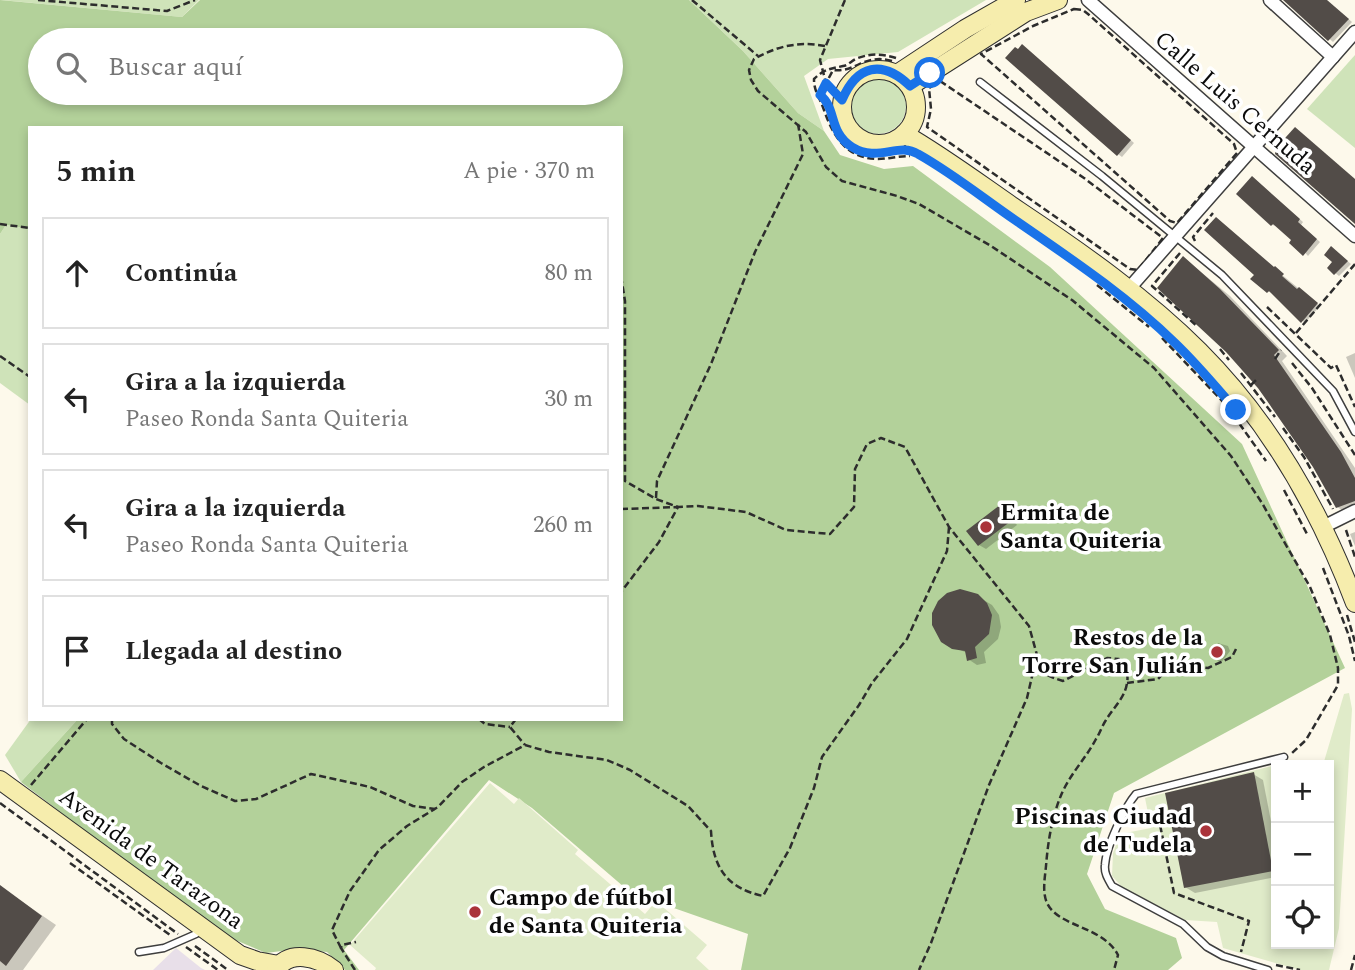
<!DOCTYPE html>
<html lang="es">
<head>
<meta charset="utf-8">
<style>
	body { margin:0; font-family:Spectral,serif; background:#f2f2f2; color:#222 }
	.controls { position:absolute; right:21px; bottom:21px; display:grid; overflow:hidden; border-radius:0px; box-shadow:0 4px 10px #0003 }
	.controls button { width:63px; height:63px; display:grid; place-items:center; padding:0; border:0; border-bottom:2px solid #e0e0e0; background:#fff; color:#222; font:35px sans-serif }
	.stop { position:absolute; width:21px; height:21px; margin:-16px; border:5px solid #1a73e8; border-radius:50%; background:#fff }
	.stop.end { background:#1a73e8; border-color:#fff; box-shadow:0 2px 7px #0008 }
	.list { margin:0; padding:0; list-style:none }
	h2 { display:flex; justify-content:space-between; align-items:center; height:91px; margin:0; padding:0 28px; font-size:30px }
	h2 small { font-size:23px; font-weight:400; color:#767676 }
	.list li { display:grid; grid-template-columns:46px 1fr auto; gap:21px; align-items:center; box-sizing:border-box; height:112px; margin:0 14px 14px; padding:0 14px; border:2px solid #e0e0e0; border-radius:0px }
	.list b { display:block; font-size:26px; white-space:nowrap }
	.list p { margin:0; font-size:23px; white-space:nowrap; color:#767676 }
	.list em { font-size:23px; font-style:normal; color:#767676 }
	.icon { flex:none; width:38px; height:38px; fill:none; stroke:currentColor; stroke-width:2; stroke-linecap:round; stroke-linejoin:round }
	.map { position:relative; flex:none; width:1355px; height:970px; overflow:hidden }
	.search { position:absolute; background:#fff; box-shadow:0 4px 10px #0003; left:28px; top:28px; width:595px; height:77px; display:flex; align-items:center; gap:18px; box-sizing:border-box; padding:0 24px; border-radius:38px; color:#767676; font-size:26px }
	.panel { position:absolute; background:#fff; box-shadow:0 4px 10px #0003; left:28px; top:126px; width:595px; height:595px; border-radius:0px }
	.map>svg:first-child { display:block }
	.industrial { fill:#e8dfe9 }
	.green { fill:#cfe3b9 }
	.forest { fill:#b3d19a; fill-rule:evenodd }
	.pitch { fill:#e0ebc9 }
	.shadow { fill:#0003 }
	.building { fill:#524c48 }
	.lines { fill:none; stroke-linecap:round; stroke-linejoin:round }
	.lane-casing { stroke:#3e3e3e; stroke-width:9 }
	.street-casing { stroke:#3e3e3e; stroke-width:15 }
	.secondary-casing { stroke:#2d2d2d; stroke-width:20 }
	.path { stroke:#2d2d2d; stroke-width:2.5; stroke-dasharray:7 3.5; stroke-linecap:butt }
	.lane { stroke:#fff; stroke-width:6 }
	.street { stroke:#fff; stroke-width:12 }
	.secondary { stroke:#f6edad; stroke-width:18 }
	.route { stroke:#1a73e8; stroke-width:9 }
	.poi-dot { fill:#aa333a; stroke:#fff; stroke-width:2.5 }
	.labels { text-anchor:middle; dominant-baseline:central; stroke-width:7; stroke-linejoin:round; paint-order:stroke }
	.street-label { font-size:24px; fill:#0b0b0b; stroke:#fff }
	.poi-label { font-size:24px; font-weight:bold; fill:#0b0b0b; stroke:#fff; text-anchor:start }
</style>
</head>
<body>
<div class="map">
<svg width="1355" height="970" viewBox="0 0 1355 970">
	<rect width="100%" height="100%" fill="#fdf9eb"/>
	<polygon class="industrial" points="176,948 201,968 205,970 153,970"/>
	<g class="green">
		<polygon points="1,0 199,0 182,17"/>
		<polygon points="689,0 986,0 898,52 828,59 804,76 824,131 798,113 743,51"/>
		<polygon points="1355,55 1355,148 1307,109"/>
		<circle cx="878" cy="106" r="28"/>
		<polygon points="6,225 30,229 30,405 0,383 0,234"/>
		<polygon points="31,719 78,719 21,782 5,755"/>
	</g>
	<path class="forest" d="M 0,0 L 182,17 L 200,0 L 689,0 L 743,51 L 798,113 L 824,131 L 840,155 L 884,169 L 913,166 L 1050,267 L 1242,444 L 1345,668 L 1114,793 L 1087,874 L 1105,909 L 1176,938 L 1182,958 L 1168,970 L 741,970 L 748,934 L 631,893 L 532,808 L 489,780 L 344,950 L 359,970 L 345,970 L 327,952 L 297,949 L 266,953 L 219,933 L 21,782 L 78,719 L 621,719 L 621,128 L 30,128 L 30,229 L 6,225 L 0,234 ZM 40,40 L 611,40 L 611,93 L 40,93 Z"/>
	<g class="pitch">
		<polygon points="1349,693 1352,709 1339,928 1329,970 1300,970 1223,948 1217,922 1185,920 1122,887 1112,876 1113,853 1120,834 1151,828 1145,798 1276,765 1276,944 1329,944 1329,765 1323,765 1344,694"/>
		<polygon points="490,783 514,804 519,798 578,850 575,854 645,914 656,901 707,945 696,958 709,970 375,970 376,968 350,945"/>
	</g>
	<g class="shadow">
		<polygon points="1286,0 1326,0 1352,22 1333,42"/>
		<polygon points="1027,49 1134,143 1122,157 1118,154"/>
		<polygon points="1256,181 1303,222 1301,225 1320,242 1308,256 1294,240 1277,226 1272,225 1239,194"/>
		<polygon points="1336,251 1351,264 1339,276 1329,268 1334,262"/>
		<polygon points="1184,258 1230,296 1287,356 1282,361 1355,468 1355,509 1347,513 1337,507 1289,426 1227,351"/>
		<polygon points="1275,269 1320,306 1305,323 1273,292 1268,292"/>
		<polygon points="1355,353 1355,378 1346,357"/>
		<polygon points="1000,507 1007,511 1017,525 986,549 979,545"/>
		<polygon points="1355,532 1355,546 1350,534"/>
		<polygon points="972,593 992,605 999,615 1001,627 998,639 984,652 986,663 977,665 968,659 967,653 947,644"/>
		<polygon points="1218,643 1228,646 1230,651 1221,663 1210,656"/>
		<polygon points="1253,774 1263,780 1276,847 1276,877 1195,893 1185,887"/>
		<polygon points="2,888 56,925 23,970 0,970 0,891"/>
	</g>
	<g class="building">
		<polygon points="1283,0 1327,0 1349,19 1328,41"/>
		<polygon points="1022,44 1131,140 1117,156 1005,58 1015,47 1018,49"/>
		<polygon points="1295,127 1355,179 1355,224 1275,154 1276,148"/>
		<polygon points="1252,176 1300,219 1298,222 1317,239 1303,256 1289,243 1291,240 1273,224 1271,226 1236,194"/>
		<polygon points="1216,217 1274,267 1275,266 1284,274 1282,276 1297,289 1299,287 1318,303 1301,323 1269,291 1267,293 1250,279 1254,275 1204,230"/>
		<polygon points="1331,246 1348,261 1334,275 1327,268 1332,262 1324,255"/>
		<polygon points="1183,256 1220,289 1279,350 1274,355 1341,452 1355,478 1355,501 1336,508 1313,467 1258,388 1226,352 1157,288"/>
		<polygon points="1000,505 1011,521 978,546 966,531"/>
		<polygon points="960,589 978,594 987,603 992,615 989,634 975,647 977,658 967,661 965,651 952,649 941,642 932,625 932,613 938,601 947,593"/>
		<polygon points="1254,772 1273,871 1184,888 1165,793"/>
		<polygon points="0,885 42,916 6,966 0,961"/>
	</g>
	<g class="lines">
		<defs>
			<g id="lane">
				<polyline points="980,82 1102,176 1222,275 1333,391 1355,432"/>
				<polyline points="139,952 164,948 196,934"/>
				<path d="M 1268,970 L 1223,956 L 1207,947 L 1183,924 L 1112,886 C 1108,879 1104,873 1105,865 C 1106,847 1124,808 1136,794 L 1284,757"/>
			</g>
			<g id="street">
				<polyline points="1088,0 1355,236"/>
				<polyline points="1270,0 1333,57"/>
				<polyline points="1133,284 1355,32"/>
				<polyline points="1329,524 1355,511"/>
			</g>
			<g id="secondary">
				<circle cx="879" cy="107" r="37"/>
				<polyline points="897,74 965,29 1016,0"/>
				<polyline points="910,86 1026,12 1058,0"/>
				<path d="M 904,134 C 944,157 981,185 1019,211 C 1082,253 1146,298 1199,351 C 1270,422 1320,510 1355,603"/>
				<polyline points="0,780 240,955 257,961 279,965"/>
				<path d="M 276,970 C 289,949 318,957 334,970"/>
			</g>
		</defs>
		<use href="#lane" class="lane-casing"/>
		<use href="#street" class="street-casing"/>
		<use href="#secondary" class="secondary-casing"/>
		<g class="path">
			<polyline points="38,0 167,11 195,0"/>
			<polyline points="692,0 758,56"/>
			<polygon points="1074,9 1083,10 1088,14 1234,144 1237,153 1177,223 1170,221 981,54 1033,26"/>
			<path d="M 825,46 C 799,41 777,46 754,59 L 749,70 L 751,80 L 758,91 L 806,132 L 826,167 L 842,181 L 897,196 L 919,204 L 991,246 L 1072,300 L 1154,368 L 1231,456 L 1262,503 L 1310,587 L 1330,635 L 1338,668 L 1338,685 L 1306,740 L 1291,754"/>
			<path d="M 896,58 C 883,54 871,53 858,58 C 852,60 849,65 843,66 C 830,69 824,69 814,79 C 814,92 820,98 824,110 C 833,136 846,158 877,159 C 888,159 899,156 910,156"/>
			<path d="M 892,61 C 864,53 856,73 833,70 L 820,95 C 829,102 829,108 832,118 C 841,156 872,156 902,150"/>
			<polygon points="940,81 1084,178 1163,238 1138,270 1130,269 927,127 931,109 929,88"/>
			<polyline points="842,100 826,83 820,60 845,0"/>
			<polyline points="0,224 30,228"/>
			<polyline points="1195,241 1193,237 1213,213"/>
			<polyline points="1180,253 1152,286 1198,327"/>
			<polyline points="621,276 625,301 625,481 656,499 678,507 698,506 746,512 786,530 830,534 854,507 855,469 867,444 881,438 905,447 949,527 1029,626 1037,655 1027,698 989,785 931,943 919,970"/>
			<polyline points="1097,285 1149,327"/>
			<polyline points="1267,307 1331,368 1336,365 1355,407"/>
			<polyline points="1296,333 1355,264"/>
			<polyline points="1162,338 1226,405 1266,461"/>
			<polyline points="1220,349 1229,360"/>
			<polyline points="0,356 30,377"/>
			<polyline points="1275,359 1281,350"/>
			<polyline points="1292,363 1312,388 1355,455"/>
			<polyline points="1241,373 1275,417"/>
			<polyline points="1251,385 1257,379"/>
			<polyline points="1283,428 1304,457 1333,509"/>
			<polyline points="1284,490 1307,534"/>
			<polyline points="656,498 657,481 711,364 755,252 803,154 798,124"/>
			<polyline points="621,509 678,507 659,542 621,592"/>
			<polyline points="1346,530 1355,557"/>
			<polyline points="1323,568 1349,636 1355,661"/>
			<polyline points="1347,615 1355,642"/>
			<path d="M 1037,658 C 1041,675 1048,676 1063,681 L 1107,658 L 1119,659 C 1125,667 1129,673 1127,683 C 1125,698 1113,708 1106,720 C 1102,726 1100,733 1096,739 C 1086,758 1071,773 1062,793 C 1052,816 1048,841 1046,866 C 1045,877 1042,892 1047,903 C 1058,927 1103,926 1118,955 L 1114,970"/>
			<polyline points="1127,683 1158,679 1168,668 1180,665 1208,668 1232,657 1236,649"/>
			<polyline points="112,719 112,724 124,739 161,763 201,786 235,801 256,799 311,774 370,787 413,806 435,809"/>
			<polyline points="479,719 485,724 510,727"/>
			<polyline points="516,719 510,727 525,745"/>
			<polyline points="31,785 87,719"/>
			<polyline points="0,803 178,934"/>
			<polyline points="1158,815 1174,893 1249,921 1241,952"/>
			<polyline points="70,863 170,935"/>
			<polyline points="195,946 228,970"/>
			<polyline points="186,947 218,970"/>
			<path d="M 341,948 L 332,930 L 350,891 L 379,850 L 407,826 L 438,807 L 462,782 L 484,767 L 525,745 L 549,752 L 607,760 L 630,770 L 688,806 L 711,831 C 713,867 726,888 763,896 L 790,848 L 814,788 L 822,757 L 859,705 L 872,683 L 907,639 L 947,551 L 949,527"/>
			<polyline points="1276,965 1300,970"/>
			<polyline points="355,970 341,948 342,945 356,942"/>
			<polyline points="1351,970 1355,955"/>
		</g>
		<use href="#lane" class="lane"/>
		<use href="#street" class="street"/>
		<use href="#secondary" class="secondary"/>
	</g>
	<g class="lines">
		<path class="route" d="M 930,73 L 910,86 C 882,59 857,65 842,100 L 826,83 L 820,95 C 837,108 828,132 852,147 C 878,163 898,142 918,154 C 952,173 983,198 1015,220 C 1070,258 1127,296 1175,343 C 1197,364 1216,387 1236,410"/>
	</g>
	<g class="poi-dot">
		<circle cx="986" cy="527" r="7"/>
		<circle cx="1217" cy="652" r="7"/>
		<circle cx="1206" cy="831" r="7"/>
		<circle cx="475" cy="912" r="7"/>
	</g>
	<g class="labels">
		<g class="street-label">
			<text transform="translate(1235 103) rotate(41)">Calle Luis Cernuda</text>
			<text transform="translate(151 859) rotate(36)">Avenida de Tarazona</text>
		</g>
		<g class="poi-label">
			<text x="1000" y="513">Ermita de<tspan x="1000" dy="28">Santa Quiteria</tspan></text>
			<text x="1203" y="638" text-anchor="end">Restos de la<tspan x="1203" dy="28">Torre San Julián</tspan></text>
			<text x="1192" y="817" text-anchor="end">Piscinas Ciudad<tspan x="1192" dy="28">de Tudela</tspan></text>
			<text x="489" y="898">Campo de fútbol<tspan x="489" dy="28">de Santa Quiteria</tspan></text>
		</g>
	</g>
</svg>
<div class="controls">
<button>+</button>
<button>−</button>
<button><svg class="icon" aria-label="locate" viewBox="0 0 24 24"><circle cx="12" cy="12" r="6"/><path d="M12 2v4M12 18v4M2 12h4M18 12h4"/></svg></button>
</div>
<div class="stop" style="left:930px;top:73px"></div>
<div class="stop end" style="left:1236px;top:410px"></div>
<div class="search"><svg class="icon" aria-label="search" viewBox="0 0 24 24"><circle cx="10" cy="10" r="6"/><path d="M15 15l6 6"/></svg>Buscar aquí</div>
<section class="panel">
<h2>5 min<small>A pie · 370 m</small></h2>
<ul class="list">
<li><svg class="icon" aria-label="ahead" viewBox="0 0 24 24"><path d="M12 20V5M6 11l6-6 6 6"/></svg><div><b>Continúa</b></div><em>80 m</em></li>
<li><svg class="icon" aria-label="left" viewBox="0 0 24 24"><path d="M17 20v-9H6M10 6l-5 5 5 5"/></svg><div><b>Gira a la izquierda</b><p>Paseo Ronda Santa Quiteria</p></div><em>30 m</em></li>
<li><svg class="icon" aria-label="left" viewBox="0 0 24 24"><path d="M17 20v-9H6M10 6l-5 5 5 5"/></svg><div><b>Gira a la izquierda</b><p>Paseo Ronda Santa Quiteria</p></div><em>260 m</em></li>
<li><svg class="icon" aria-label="arrive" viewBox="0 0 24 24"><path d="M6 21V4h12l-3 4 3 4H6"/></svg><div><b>Llegada al destino</b></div></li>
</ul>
</section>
</div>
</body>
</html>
